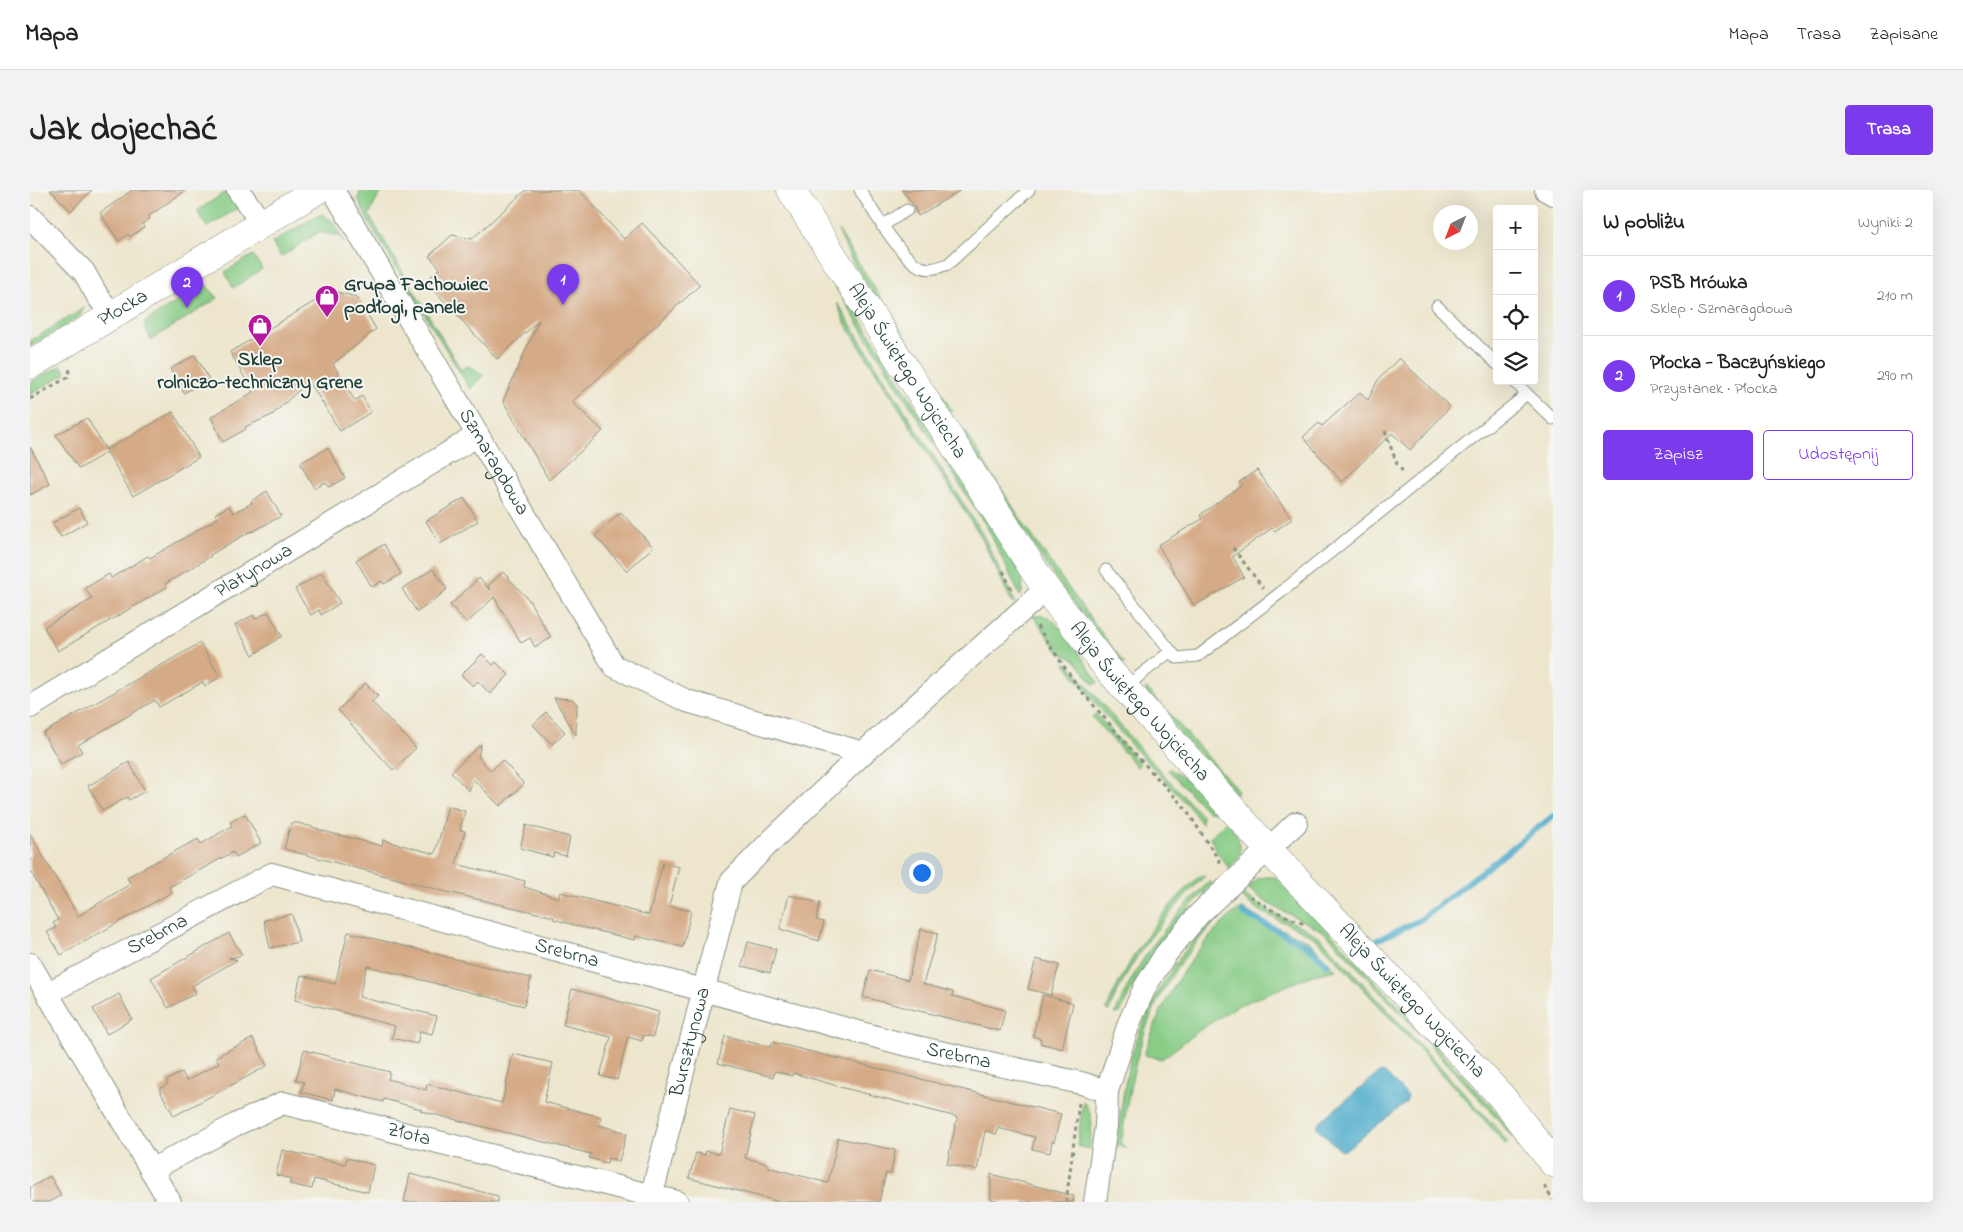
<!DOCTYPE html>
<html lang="pl">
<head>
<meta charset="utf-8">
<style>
	body { margin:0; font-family:"Indie Flower",sans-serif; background:#f2f2f2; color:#222 }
	.controls { position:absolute; right:15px; top:15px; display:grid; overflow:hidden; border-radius:5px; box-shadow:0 5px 20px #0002 }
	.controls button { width:45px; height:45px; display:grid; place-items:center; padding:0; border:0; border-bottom:1px solid #e0e0e0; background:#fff; color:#222; font:25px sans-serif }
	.compass { position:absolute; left:1403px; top:15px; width:45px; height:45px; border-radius:50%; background:#fff; box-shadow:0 5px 20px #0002; rotate:222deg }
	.you { position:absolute; left:891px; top:682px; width:18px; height:18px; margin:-12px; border:4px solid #fff; border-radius:50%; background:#1a73e8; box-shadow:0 0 0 8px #1a73e833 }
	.badge { display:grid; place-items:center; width:32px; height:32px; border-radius:50%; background:#7c3aed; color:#fff; font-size:16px; font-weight:700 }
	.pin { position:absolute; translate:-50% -41px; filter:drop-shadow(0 1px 2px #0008) }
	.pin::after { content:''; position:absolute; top:26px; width:18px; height:15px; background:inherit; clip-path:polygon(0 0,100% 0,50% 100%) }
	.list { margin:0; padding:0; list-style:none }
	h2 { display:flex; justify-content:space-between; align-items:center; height:65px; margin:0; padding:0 20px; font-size:21px }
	h2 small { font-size:16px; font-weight:400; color:#767676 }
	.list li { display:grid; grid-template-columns:32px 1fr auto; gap:15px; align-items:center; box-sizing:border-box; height:80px; padding:0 20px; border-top:1px solid #e0e0e0 }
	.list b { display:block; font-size:19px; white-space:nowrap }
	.list p { margin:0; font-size:16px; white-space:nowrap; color:#767676 }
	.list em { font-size:16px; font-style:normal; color:#767676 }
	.actions { display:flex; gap:10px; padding:15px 20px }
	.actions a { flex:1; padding:11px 0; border:1px solid #7c3aed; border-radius:5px; text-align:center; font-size:18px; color:#7c3aed }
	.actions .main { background:#7c3aed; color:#fff }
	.icon { flex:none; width:28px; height:28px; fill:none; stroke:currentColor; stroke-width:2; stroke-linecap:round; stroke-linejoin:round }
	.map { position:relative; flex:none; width:1523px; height:1012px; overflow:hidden; border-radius:5px }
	header { display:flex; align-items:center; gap:30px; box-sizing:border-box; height:70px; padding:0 25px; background:#fff; border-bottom:1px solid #e0e0e0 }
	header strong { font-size:24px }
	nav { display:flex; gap:28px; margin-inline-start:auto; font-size:18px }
	.intro { display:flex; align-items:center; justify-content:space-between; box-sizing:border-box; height:120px; padding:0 30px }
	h1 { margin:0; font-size:35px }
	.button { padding:12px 22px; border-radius:5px; background:#7c3aed; color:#fff; font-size:18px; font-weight:700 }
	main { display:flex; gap:30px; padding:0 30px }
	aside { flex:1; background:#fff; border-radius:5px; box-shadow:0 5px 20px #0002 }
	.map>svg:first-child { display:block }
	.green { fill:#88cc86; stroke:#54845d }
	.water { fill:#4baaca; stroke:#35747f }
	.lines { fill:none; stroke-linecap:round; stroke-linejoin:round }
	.stream { stroke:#4baaca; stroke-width:6 }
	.building { fill:#d5aa86 }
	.lane-casing { stroke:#869280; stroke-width:13 }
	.street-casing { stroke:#869280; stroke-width:24 }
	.secondary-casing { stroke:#869280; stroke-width:29 }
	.path { stroke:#869280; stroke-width:3; stroke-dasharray:4 4; stroke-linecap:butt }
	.lane { stroke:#fff; stroke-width:11 }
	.street { stroke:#fff; stroke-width:22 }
	.secondary { stroke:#fff; stroke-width:28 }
	.labels { text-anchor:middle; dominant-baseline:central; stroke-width:4; stroke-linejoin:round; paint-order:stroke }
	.poi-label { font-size:20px; font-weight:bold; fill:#1f3d34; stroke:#f6f6f2; text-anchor:start }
	.street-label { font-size:20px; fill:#1f3d34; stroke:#f6f6f2 }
</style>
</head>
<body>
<header>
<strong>Mapa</strong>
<nav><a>Mapa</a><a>Trasa</a><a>Zapisane</a></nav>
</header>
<div class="intro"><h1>Jak dojechać</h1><a class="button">Trasa</a></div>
<main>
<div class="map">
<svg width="1523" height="1012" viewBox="0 0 1523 1012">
	<rect width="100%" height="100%" fill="#f6f6f2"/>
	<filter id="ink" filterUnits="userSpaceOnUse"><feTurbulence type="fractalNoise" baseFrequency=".02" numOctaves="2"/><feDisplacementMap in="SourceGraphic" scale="10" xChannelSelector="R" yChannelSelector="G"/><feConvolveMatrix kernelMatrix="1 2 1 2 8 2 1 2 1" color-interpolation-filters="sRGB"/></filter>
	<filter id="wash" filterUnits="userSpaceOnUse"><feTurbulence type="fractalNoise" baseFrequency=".0096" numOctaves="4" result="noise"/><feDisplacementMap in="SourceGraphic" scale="20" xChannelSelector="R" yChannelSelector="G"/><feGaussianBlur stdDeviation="1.12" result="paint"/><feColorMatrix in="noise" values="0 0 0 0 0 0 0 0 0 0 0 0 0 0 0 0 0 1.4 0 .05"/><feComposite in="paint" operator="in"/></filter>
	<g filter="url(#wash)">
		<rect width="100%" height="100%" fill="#ede6cd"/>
		<g class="green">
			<polygon points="199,0 213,15 177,37 167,21"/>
			<path d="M 331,0 L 357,0 L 349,5 L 339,25 L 431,180 L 437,176 C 445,178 448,183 454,185 L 440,199 L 338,31 L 328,8 Z"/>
			<polygon points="744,0 749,0 993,386 992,402 990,406 958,339"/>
			<polygon points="293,24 303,32 314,53 310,46 289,42 251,67 242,53 283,28"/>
			<polygon points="808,40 923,222 915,219 821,69"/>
			<polygon points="223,65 232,79 203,98 195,82"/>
			<polygon points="175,94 188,108 121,150 114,135 115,132"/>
			<polygon points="807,113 953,345 985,412 983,414 951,347 815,133"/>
			<polygon points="54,118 49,127 0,157 0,151"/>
			<polygon points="31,175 36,183 0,205 0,193"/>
			<path d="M 935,241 C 984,322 1037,399 1095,474 L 1088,471 L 1027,391 L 935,250 Z"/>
			<path d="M 1003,426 C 1008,426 1013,425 1018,427 C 1033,435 1058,477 1068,492 L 1064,495 L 1045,470 L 1029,462 Z"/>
			<path d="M 1035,473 L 1039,474 L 1110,559 L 1172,626 L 1172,634 C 1153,608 1130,586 1108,562 C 1082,534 1057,504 1035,473 Z"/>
			<polygon points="1116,498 1207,599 1208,602 1206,605 1116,506"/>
			<polygon points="1066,524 1110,574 1107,577 1062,527"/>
			<polygon points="1140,579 1160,592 1188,620 1186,622 1177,621 1138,580"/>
			<path d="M 1197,630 C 1206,642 1217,658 1205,672 C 1203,674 1201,676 1199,678 L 1188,664 L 1180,647 Z"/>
			<path d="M 1170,686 L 1175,686 C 1132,729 1102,765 1079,821 L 1076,820 C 1098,770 1128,722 1170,686 Z"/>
			<polygon points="1236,687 1245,687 1253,691 1485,942 1483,948 1460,920 1300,747 1291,740 1237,713 1216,697 1219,697 1226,689"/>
			<path d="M 1180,691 L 1183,694 C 1142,733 1114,772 1090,823 L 1085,824 C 1107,770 1138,731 1180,691 Z"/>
			<path d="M 1211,700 C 1233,725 1266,729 1292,749 L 1460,931 L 1478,952 L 1475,954 L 1451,926 L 1290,752 C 1262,731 1233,730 1208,703 Z"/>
			<path d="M 1199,712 L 1199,717 C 1183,735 1166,752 1151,772 C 1111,826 1100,890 1091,955 L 1098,958 L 1086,956 C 1090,931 1092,905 1098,880 C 1114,814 1149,758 1199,712 Z"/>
			<path d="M 1213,719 L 1239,734 L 1275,749 L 1284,756 L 1306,780 L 1283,785 L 1207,816 L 1170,840 L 1132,869 L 1114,865 C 1130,815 1154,772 1191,735 C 1198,729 1204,720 1213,719 Z"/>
			<path d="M 1053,911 C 1066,926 1061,942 1059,959 L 1047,956 Z"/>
		</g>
		<polygon class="water" points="1354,882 1378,906 1376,913 1315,960 1311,961 1287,938 1288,933 1349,883"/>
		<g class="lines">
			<g class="stream">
				<polyline points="1213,723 1278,756 1297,774"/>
				<polyline points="1347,750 1390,730 1523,626"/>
			</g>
		</g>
		<g id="blocks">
			<g class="building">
				<polygon points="20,0 62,0 41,21"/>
				<polygon points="102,0 156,0 119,26 120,29 112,34 114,37 100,47 98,44 89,51 70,23"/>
				<polygon points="496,0 549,0 594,49 612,33 670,95 542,212 573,241 519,290 473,211 509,130 467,169 396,91 410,78 399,66 422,45 442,49"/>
				<polygon points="872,0 931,0 888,26 884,16"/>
				<polygon points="302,101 327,107 346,139 303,174 325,211 332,206 341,222 310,241 279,191 242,225 215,237 216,239 193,252 181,227 223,202 200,162"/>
				<polygon points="165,165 179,189 154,203 140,179"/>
				<polygon points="1369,168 1420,217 1380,260 1363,244 1361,244 1312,292 1273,247 1289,233 1292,236 1330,202 1338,210 1348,190"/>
				<polygon points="143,222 169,267 103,306 77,262 49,279 26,245 57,228 76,260"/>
				<polygon points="0,257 20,294 0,305"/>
				<polygon points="298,258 315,288 299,297 295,292 284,298 270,273"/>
				<polygon points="1227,280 1262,329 1245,341 1242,338 1203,366 1203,367 1214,387 1164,416 1128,355 1172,329 1170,325 1212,295 1209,292"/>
				<polygon points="237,301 251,326 222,342 221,341 180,365 181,366 135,394 137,397 28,461 14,437 62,409 55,398 79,384 81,388 118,366 120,368 188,328 185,324 199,316 203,323 222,313 221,311"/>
				<polygon points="434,308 448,331 410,354 396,331"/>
				<polygon points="49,318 57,332 31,347 22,333"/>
				<polygon points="591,322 623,357 597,381 565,346"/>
				<polygon points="354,354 371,384 354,394 352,391 342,397 326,370"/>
				<polygon points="403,379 417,399 402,412 387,422 372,399"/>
				<polygon points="473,382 499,410 521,448 505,457 500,448 491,453 464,407 437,433 420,415 449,388 460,400 458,396"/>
				<polygon points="292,383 310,413 291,425 289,420 281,425 265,399"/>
				<polygon points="238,422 252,446 223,465 205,435 223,425 225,429"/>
				<polygon points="170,453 190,487 175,496 173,492 129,517 125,510 48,555 52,562 31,574 13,543"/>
				<polygon points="452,464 463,475 466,472 479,485 460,504 448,491 443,496 431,485"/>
				<polygon points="335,493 348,506 342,512 386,558 363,580 308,520"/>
				<polygon points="524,508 542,509 547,514 546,545"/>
				<polygon points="516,522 535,542 522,554 503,535"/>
				<polygon points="451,554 448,567 461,581 472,570 494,594 470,616 443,589 439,601 421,582"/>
				<polygon points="99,572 115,601 99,610 97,607 73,621 58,596"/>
				<polygon points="418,616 435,621 430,640 435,641 426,674 495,691 494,697 529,708 530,702 619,725 633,673 649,677 639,716 661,721 653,757 606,746 605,750 551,737 523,729 524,727 417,702 254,659 261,633 268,633 289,639 289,640 352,656 353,650 405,664"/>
				<polygon points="215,624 231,653 206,667 203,662 139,697 142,702 31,765 17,742 26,738 23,733 28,730 0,680 0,644 48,726 100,694 97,687 168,649 171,654 202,636 200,632"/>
				<polygon points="496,635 540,647 536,666 524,663 523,667 490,658"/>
				<polygon points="759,705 790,713 786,730 794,732 789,751 750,739"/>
				<polygon points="262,724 269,752 240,758 234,730"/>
				<polygon points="891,739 908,743 893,794 923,802 922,806 975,820 970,841 833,807 840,780 878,790"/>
				<polygon points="318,742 501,788 494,816 337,776 329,807 407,826 402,844 390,841 387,854 362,848 365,836 265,810 271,785 305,794"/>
				<polygon points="199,743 212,765 199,768 207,770 162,796 166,803 138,818 121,788"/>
				<polygon points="718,752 746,759 740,783 712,776"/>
				<polygon points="1006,769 1029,775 1021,805 998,799"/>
				<polygon points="542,799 629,822 623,847 614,845 612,851 598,847 587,890 570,886 581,847 533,835"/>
				<polygon points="89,804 102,829 77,844 63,819"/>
				<polygon points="1013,805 1043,813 1032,859 1010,853 1011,849 1003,846"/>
				<polygon points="695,846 740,857 742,852 1031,924 1024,952 1022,951 1020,963 1002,959 1005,947 968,938 967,944 955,941 947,980 917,974 927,927 814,898 763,883 762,886 745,881 743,887 688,873"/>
				<polygon points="223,848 237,876 144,926 129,899 138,894 136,891 152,882 156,891 189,873 186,867"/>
				<polygon points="274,860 360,882 358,889 396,900 397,894 472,913 483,864 523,873 514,912 571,927 569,935 597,943 589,971 578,968 577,973 559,968 561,964 391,921 391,919 354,909 353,912 305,899 303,910 271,902 274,892 266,890"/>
				<polygon points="700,919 725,925 715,968 739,974 738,977 798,993 808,948 865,960 861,984 856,983 849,1012 750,1012 659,988 666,963 675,965 676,961 689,964"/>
				<polygon points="252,960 315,974 317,968 344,975 338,1002 284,989 282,999 259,994 261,989 246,985"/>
				<polygon points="380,984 468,1006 468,1012 374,1012"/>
				<polygon points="961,984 1044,1006 1043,1012 972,1012 961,1010"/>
				<polygon points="20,986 31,1005 19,1012 0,1012 0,998"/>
			</g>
		</g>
	</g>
	<g filter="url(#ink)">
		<use href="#blocks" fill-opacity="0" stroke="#869280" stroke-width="1"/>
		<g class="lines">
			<defs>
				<g id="lane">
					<path d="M 830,0 C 841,18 872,70 891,77 C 900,81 909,77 918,74 L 999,0"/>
					<polyline points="852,36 877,20"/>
					<polyline points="1407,116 1467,174"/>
					<polyline points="1497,204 1523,229"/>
					<polyline points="1076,380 1141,461 1094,498"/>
					<polyline points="1141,461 1147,468 1168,466 1250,403 1497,204 1484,191"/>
				</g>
				<g id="street">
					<polyline points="208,0 232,34"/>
					<path id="s1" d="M 303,0 L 584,476 L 657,511 L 833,563"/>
					<polyline points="1516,0 1523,4"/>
					<polyline points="0,27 54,82 68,107 83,125"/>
					<path id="s2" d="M 0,517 L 448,245"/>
					<polyline points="0,774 140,1012"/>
					<path id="s3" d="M 18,803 L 242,684 L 869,853 L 1051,893 L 1077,901"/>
					<path id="s4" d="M 121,980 L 205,935 L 253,913 L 647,1012"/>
					<path id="s5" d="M 620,1012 L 701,692 L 741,651 L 833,563 L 1016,399"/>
					<polyline points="1065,1012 1076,936 1077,901 1099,833 1115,797 1135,765 1169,724 1266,633"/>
				</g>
				<g id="secondary">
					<path id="s6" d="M 761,0 L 1016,399 L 1077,478 L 1238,659 L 1471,906 L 1523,973"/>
					<path id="s7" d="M 0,175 L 287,0"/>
				</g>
			</defs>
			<use href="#lane" class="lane-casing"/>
			<use href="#street" class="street-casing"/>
			<use href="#secondary" class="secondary-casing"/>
			<g class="path">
				<polyline points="0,209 38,187 40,179"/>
				<polyline points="1355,241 1367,274 1375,284"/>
				<polyline points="1203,358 1233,398"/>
				<polyline points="973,381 982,400"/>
				<polyline points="1007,436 1048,497 1107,566 1155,618 1192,675"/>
				<polyline points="1220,706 1242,720 1274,734"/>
				<polyline points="1514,996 1523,1010"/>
				<polyline points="1036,1012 1049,913"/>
			</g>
			<use href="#lane" class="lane"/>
			<use href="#street" class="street"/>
			<use href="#secondary" class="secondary"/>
		</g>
	</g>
	<defs>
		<symbol id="shop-pin" viewBox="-11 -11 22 30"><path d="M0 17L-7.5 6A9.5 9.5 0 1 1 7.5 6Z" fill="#b5179e" stroke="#f6f6f2"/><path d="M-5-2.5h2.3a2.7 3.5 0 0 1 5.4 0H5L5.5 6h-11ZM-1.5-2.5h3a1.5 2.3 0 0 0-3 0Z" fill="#fff"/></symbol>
	</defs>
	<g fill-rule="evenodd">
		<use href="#shop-pin" x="283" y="93" width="28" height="38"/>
		<use href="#shop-pin" x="216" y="122" width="28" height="38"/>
	</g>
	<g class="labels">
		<g class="poi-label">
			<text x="314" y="95">Grupa Fachowiec<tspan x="314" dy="23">podłogi, panele</tspan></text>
			<text x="230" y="170" text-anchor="middle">Sklep<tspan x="230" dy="23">rolniczo-techniczny Grene</tspan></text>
		</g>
		<g class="street-label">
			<text stroke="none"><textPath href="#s7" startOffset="109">Płocka</textPath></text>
			<text stroke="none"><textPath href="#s6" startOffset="215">Aleja Świętego Wojciecha</textPath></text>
			<text stroke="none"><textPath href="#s1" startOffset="316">Szmaragdowa</textPath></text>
			<text stroke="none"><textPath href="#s2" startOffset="262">Platynowa</textPath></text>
			<text stroke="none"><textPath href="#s6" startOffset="620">Aleja Świętego Wojciecha</textPath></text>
			<text stroke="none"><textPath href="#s3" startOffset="124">Srebrna</textPath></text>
			<text stroke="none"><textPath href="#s3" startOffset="559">Srebrna</textPath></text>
			<text stroke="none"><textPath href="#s6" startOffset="1025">Aleja Świętego Wojciecha</textPath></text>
			<text stroke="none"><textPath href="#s5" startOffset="165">Bursztynowa</textPath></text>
			<text stroke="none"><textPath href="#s3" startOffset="964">Srebrna</textPath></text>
			<text stroke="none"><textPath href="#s4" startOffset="278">Złota</textPath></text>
		</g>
	</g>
</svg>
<div class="controls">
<button>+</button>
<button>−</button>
<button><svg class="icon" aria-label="locate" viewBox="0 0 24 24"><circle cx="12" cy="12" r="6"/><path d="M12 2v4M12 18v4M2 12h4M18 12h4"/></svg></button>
<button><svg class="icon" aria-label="layers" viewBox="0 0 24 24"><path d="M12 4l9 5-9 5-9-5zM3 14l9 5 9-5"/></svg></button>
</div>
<svg class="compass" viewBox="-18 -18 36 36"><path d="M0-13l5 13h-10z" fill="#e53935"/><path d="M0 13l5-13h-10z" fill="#767676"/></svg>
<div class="you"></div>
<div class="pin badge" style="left:533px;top:115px">1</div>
<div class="pin badge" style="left:157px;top:118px">2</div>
</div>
<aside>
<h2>W pobliżu<small>Wyniki: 2</small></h2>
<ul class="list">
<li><span class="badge">1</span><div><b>PSB Mrówka</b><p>Sklep · Szmaragdowa</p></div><em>210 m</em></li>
<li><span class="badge">2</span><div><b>Płocka - Baczyńskiego</b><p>Przystanek · Płocka</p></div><em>290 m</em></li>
</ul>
<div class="actions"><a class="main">Zapisz</a><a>Udostępnij</a></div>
</aside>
</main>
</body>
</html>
